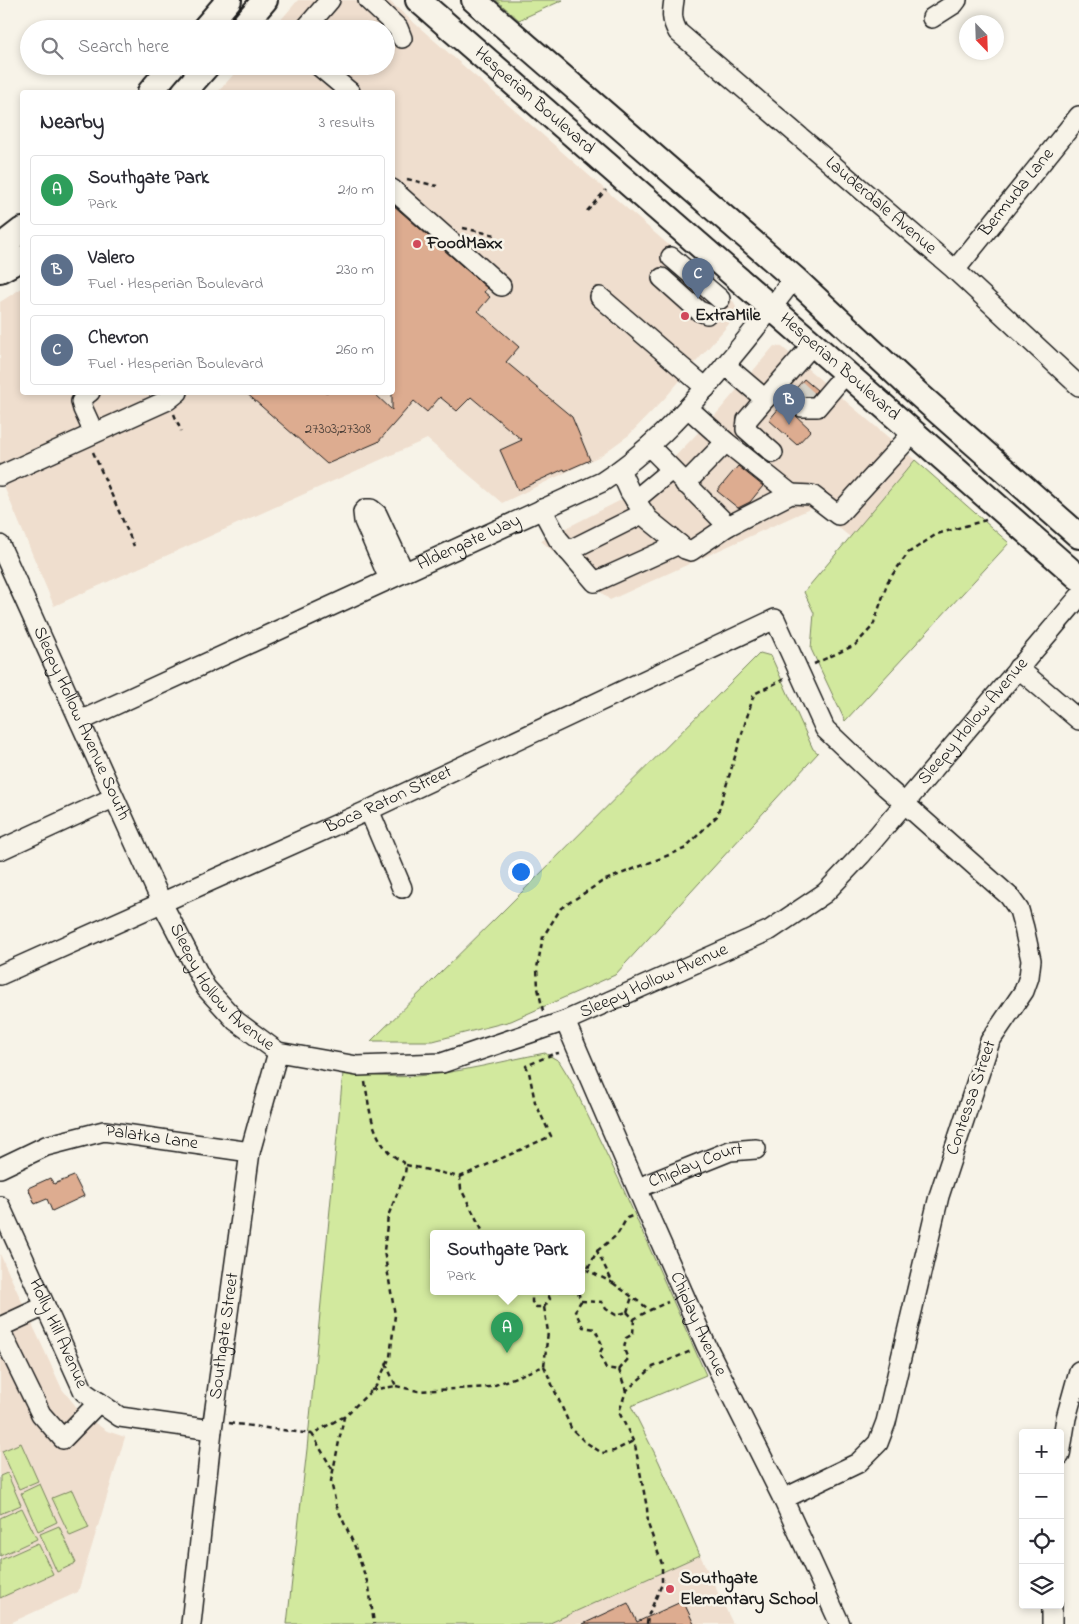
<!DOCTYPE html>
<html lang="en">
<head>
<meta charset="utf-8">
<style>
	body { margin:0; font-family:"Indie Flower",sans-serif; background:#f7f7f7; color:#2b2b33 }
	.controls { position:absolute; right:15px; bottom:15px; display:grid; overflow:hidden; border-radius:5px; box-shadow:0 2px 8px #0003 }
	.controls button { width:45px; height:45px; display:grid; place-items:center; padding:0; border:0; border-bottom:1px solid #e1e1e2; background:#fff; color:#2b2b33; font:25px sans-serif }
	.compass { position:absolute; left:959px; top:15px; width:45px; height:45px; border-radius:50%; background:#fff; box-shadow:0 2px 8px #0003; rotate:157deg }
	.you { position:absolute; left:520px; top:871px; width:18px; height:18px; margin:-12px; border:4px solid #fff; border-radius:50%; background:#1a73e8; box-shadow:0 0 0 8px #1a73e833 }
	.badge { display:grid; place-items:center; width:32px; height:32px; border-radius:50%; background:#0f766e; color:#fff; font-size:16px; font-weight:700 }
	.pin { position:absolute; translate:-50% -41px; filter:drop-shadow(0 1px 2px #0008) }
	.pin::after { content:''; position:absolute; top:26px; width:18px; height:15px; background:inherit; clip-path:polygon(0 0,100% 0,50% 100%) }
	.popup { position:absolute; left:430px; top:1230px; width:155px; height:65px; box-sizing:border-box; display:grid; place-content:center; border-radius:5px; background:#fff; filter:drop-shadow(0 1px 4px #0005); font-size:16px; white-space:nowrap; color:#7c7c81 }
	.popup b { font-size:19px; color:#2b2b33 }
	.popup::after { content:''; position:absolute; left:50%; top:100%; margin-left:-10px; border:10px solid transparent; border-top-color:#fff }
	.list { margin:0; padding:0; list-style:none }
	h2 { display:flex; justify-content:space-between; align-items:center; height:65px; margin:0; padding:0 20px; font-size:21px }
	h2 small { font-size:16px; font-weight:400; color:#7c7c81 }
	.list li { display:grid; grid-template-columns:32px 1fr auto; gap:15px; align-items:center; box-sizing:border-box; height:70px; margin:0 10px 10px; padding:0 10px; border:1px solid #e1e1e2; border-radius:5px }
	.list b { display:block; font-size:19px; white-space:nowrap }
	.list p { margin:0; font-size:16px; white-space:nowrap; color:#7c7c81 }
	.list em { font-size:16px; font-style:normal; color:#7c7c81 }
	.icon { flex:none; width:28px; height:28px; fill:none; stroke:currentColor; stroke-width:2; stroke-linecap:round; stroke-linejoin:round }
	.map { position:relative; flex:none; width:1079px; height:1624px; overflow:hidden }
	.search { position:absolute; background:#fff; box-shadow:0 2px 8px #0003; left:20px; top:20px; width:375px; height:55px; display:flex; align-items:center; gap:12px; box-sizing:border-box; padding:0 18px; border-radius:28px; color:#7c7c81; font-size:19px }
	.panel { position:absolute; background:#fff; box-shadow:0 2px 8px #0003; left:20px; top:90px; width:375px; height:305px; border-radius:5px }
	.map>svg:first-child { display:block }
	.built { fill:#efdece }
	.green { fill:#d2e99e; stroke:#77825d; fill-rule:evenodd }
	.building { fill:#ddac90; stroke:#1c1c1c }
	.lines { fill:none; stroke-linecap:round; stroke-linejoin:round }
	.minor-tunnel { stroke:#d6d3c9; stroke-width:19; stroke-dasharray:19 9; stroke-linecap:butt }
	.minor-casing { stroke:#1c1c1c; stroke-width:22 }
	.major-casing { stroke:#1c1c1c; stroke-width:28 }
	.path { stroke:#1c1c1c; stroke-width:2.5; stroke-dasharray:5 4; stroke-linecap:butt }
	.minor { stroke:#f7f3e8; stroke-width:19 }
	.major { stroke:#f7f3e8; stroke-width:24 }
	.poi-dot { fill:#d1495b; stroke:#f7f3e8; stroke-width:2 }
	.labels { text-anchor:middle; dominant-baseline:central; stroke-width:5; stroke-linejoin:round; paint-order:stroke }
	.number-label { font-size:15px; fill:#4c4039 }
	.street-label { font-size:18px; fill:#1c1c1c; stroke:#f7f3e8 }
	.poi-label { font-size:18px; font-weight:bold; fill:#1c1c1c; stroke:#f7f3e8; text-anchor:start }
</style>
</head>
<body>
<div class="map">
<svg width="1079" height="1624" viewBox="0 0 1079 1624">
	<rect width="100%" height="100%" fill="#f7f3e8"/>
	<filter id="ink" filterUnits="userSpaceOnUse"><feTurbulence type="fractalNoise" baseFrequency=".02" numOctaves="2"/><feDisplacementMap in="SourceGraphic" scale="10" xChannelSelector="R" yChannelSelector="G"/><feConvolveMatrix kernelMatrix="1 2 1 2 8 2 1 2 1" color-interpolation-filters="sRGB"/></filter>
	<g filter="url(#ink)">
		<g class="built">
			<polygon points="298,0 388,0 734,302 737,310 735,317 665,398 629,435 600,456 502,503 427,439 54,606 0,477 0,302 22,288 22,392 392,392 392,92 218,92 241,66 386,66 386,29 273,29"/>
			<polygon points="774,346 782,347 915,460 850,537 814,507 610,600 541,541 623,499 661,471 718,412"/>
			<polygon points="0,1254 62,1389 83,1415 107,1431 125,1437 78,1592 8,1624 0,1624"/>
			<polygon points="700,1555 733,1624 548,1624"/>
		</g>
		<g class="green">
			<polygon points="496,0 563,0 519,20"/>
			<polygon points="915,460 1009,543 845,721 811,649 814,613 804,592"/>
			<polygon points="760,653 771,656 813,749 818,753 615,975 511,1021 433,1041 371,1041 499,915"/>
			<path d="M 545,1053 L 559,1061 L 570,1079 L 621,1184 L 706,1375 L 631,1406 L 659,1462 L 700,1555 L 548,1624 L 287,1624 L 307,1449 L 343,1073 C 367,1075 391,1078 416,1076 C 460,1073 502,1061 545,1053 ZM 433,1234 L 581,1234 L 581,1292 L 433,1292 Z"/>
			<polygon points="21,1443 38,1481 19,1489 2,1451"/>
			<polygon points="7,1473 21,1505 0,1514 0,1476"/>
			<polygon points="40,1484 57,1522 38,1531 21,1493"/>
			<polygon points="72,1490 89,1528 70,1536 52,1498"/>
			<polygon points="22,1508 37,1539 0,1556 0,1518"/>
			<polygon points="59,1526 76,1563 57,1572 40,1534"/>
			<polygon points="38,1543 53,1574 0,1598 0,1560"/>
		</g>
		<g class="building">
			<polygon points="392,204 487,288 484,292 490,297 478,311 519,347 506,362 572,417 590,460 565,471 564,469 518,490 500,450 522,440 471,397 457,411 440,397 427,412 414,401 378,442 327,464 245,392 373,392 392,410"/>
			<polygon points="804,379 817,390 812,396 797,397 792,402 791,407 793,413 811,430 797,445 769,420"/>
			<polygon points="738,466 763,486 750,502 738,508 717,491"/>
			<polygon points="74,1176 84,1196 52,1211 47,1199 35,1204 28,1188 50,1178 54,1184"/>
			<polygon points="683,1601 694,1624 583,1624 628,1603 637,1622"/>
		</g>
		<g class="lines">
			<polyline class="minor-tunnel" points="796,389 808,400"/>
			<defs>
				<g id="minor">
					<polyline points="368,0 398,28 402,38"/>
					<path id="s1" d="M 674,0 C 672,13 671,20 678,32 L 955,270 L 1079,386"/>
					<polyline points="932,18 954,4 957,0"/>
					<polyline points="305,29 330,0"/>
					<polyline points="319,66 350,92"/>
					<polyline points="392,189 501,286"/>
					<polyline points="671,257 720,299"/>
					<path id="s2" d="M 955,270 L 1079,116"/>
					<polyline points="662,278 699,311 707,314"/>
					<polyline points="600,297 706,388"/>
					<polyline points="725,365 765,399 813,344"/>
					<polyline points="90,392 86,395 81,402 83,409 94,433"/>
					<polyline points="765,399 747,420 746,429 773,453"/>
					<polyline points="802,407 817,407 846,373"/>
					<polyline points="688,408 726,442 791,494"/>
					<polyline points="649,446 728,526"/>
					<polyline points="620,470 630,492 648,519 685,549 691,551 728,526 791,494 812,495 838,515 913,433"/>
					<polyline points="0,476 168,400 178,392"/>
					<polyline points="685,484 726,442"/>
					<polyline points="635,500 671,470"/>
					<polyline points="542,509 558,539 595,582 679,544"/>
					<path id="s3" d="M 0,545 L 162,903 L 206,988 L 236,1021 L 278,1052 L 357,1066 L 442,1063 L 565,1021 L 770,930 L 825,893 L 861,855 L 1079,597"/>
					<polyline points="568,551 644,513"/>
					<polyline points="389,579 364,521 363,512 366,509 371,509 377,514 404,572"/>
					<polyline points="1018,668 1079,720"/>
					<path id="s4" d="M 80,721 L 602,482 C 646,454 682,415 716,376 C 743,344 769,312 794,278"/>
					<polyline points="369,810 402,888"/>
					<polyline points="0,850 113,798"/>
					<path id="s5" d="M 0,975 L 369,810 L 775,619 L 825,729 L 886,787 L 1009,896 L 1019,910 L 1024,928 L 1031,960 L 1029,977 L 1024,991 L 990,1041 L 939,1196 L 886,1422 L 878,1443 L 858,1463 L 783,1499"/>
					<path id="s6" d="M 565,1021 L 646,1209 L 706,1345 L 783,1499 L 840,1624"/>
					<path id="s7" d="M 0,1168 L 46,1146 L 104,1131 L 250,1152"/>
					<path id="s8" d="M 638,1188 L 730,1151 L 756,1149"/>
					<path id="s9" d="M 0,1206 L 84,1392 L 120,1417 L 212,1430"/>
					<polyline points="0,1327 45,1306"/>
					<polyline points="0,1330 41,1414 63,1439 99,1402"/>
					<polyline points="1060,1455 1066,1418 1079,1371"/>
					<path id="s10" d="M 191,1624 L 212,1430 L 250,1152 L 278,1052"/>
					<polyline points="1052,1624 1052,1605"/>
				</g>
				<g id="major">
					<path id="s11" d="M 418,0 L 813,344 L 1079,578"/>
					<polyline points="474,0 794,278 917,393 1079,536"/>
					<polyline points="204,29 229,0"/>
					<polyline points="240,29 265,0"/>
					<polyline points="150,92 172,66"/>
					<polyline points="184,92 207,66"/>
					<polyline points="0,247 22,230"/>
					<polyline points="0,270 22,258"/>
				</g>
			</defs>
			<use href="#minor" class="minor-casing"/>
			<use href="#major" class="major-casing"/>
			<g class="path">
				<polyline points="407,179 437,186"/>
				<polyline points="587,211 606,190"/>
				<polyline points="463,228 495,235"/>
				<polyline points="174,414 181,431"/>
				<polyline points="93,452 134,546"/>
				<polyline points="814,664 855,645 873,626 888,581 908,553 937,534 986,520"/>
				<polyline points="543,1011 538,988 537,968 543,937 561,908 603,881 684,849 717,816 754,694 784,679"/>
				<path d="M 365,1082 C 369,1106 371,1131 387,1150 C 392,1156 400,1160 406,1165 L 405,1174 L 388,1216 L 384,1251 L 395,1315 L 390,1357 L 376,1386 L 344,1417 L 331,1481 L 336,1505 L 355,1547 L 369,1587 L 374,1624"/>
				<polyline points="406,1165 460,1177 461,1189 484,1234"/>
				<polyline points="460,1177 551,1136 535,1102 529,1072 526,1066 553,1054 559,1053"/>
				<polyline points="597,1251 617,1235 627,1218 632,1216"/>
				<polyline points="581,1273 587,1270 597,1251 613,1283 587,1270"/>
				<polyline points="613,1283 650,1310 668,1302"/>
				<polyline points="578,1292 581,1301 575,1311 583,1327 595,1329 603,1347 599,1354 606,1368 619,1370 626,1391"/>
				<polyline points="581,1301 602,1302 606,1309 616,1315 627,1312"/>
				<polyline points="544,1307 550,1299 547,1292"/>
				<polyline points="627,1312 634,1319 650,1310"/>
				<polyline points="627,1312 632,1297"/>
				<polyline points="544,1366 571,1428 584,1441 602,1453 614,1451 633,1441"/>
				<polyline points="619,1370 628,1359 624,1349 626,1338 633,1334 634,1319"/>
				<polyline points="396,1386 418,1391 490,1387 544,1366 548,1332 544,1307 536,1307 532,1302 532,1292"/>
				<polyline points="371,1390 396,1386 386,1364"/>
				<polyline points="229,1423 312,1434"/>
				<polyline points="332,1469 312,1434 343,1417"/>
				<polyline points="647,1624 648,1616 662,1584 662,1564 648,1524 647,1508 635,1445 619,1412 626,1391 653,1367 691,1351"/>
			</g>
			<use href="#minor" class="minor"/>
			<use href="#major" class="major"/>
		</g>
	</g>
	<g class="poi-dot">
		<circle cx="417" cy="244" r="5"/>
		<circle cx="685" cy="316" r="5"/>
		<circle cx="670" cy="1589" r="5"/>
	</g>
	<g class="labels">
		<g class="number-label">
			<text x="338" y="429">27303;27308</text>
		</g>
		<g class="street-label">
			<text stroke="none"><textPath href="#s11" startOffset="154">Hesperian Boulevard</textPath></text>
			<text stroke="none"><textPath href="#s2" startOffset="99">Bermuda Lane</textPath></text>
			<text stroke="none"><textPath href="#s1" startOffset="300">Lauderdale Avenue</textPath></text>
			<text stroke="none"><textPath href="#s11" startOffset="559">Hesperian Boulevard</textPath></text>
			<text stroke="none"><textPath href="#s4" startOffset="428">Aldengate Way</textPath></text>
			<text stroke="none"><textPath href="#s3" startOffset="1398">Sleepy Hollow Avenue</textPath></text>
			<text stroke="none"><textPath href="#s3" startOffset="196">Sleepy Hollow Avenue South</textPath></text>
			<text stroke="none"><textPath href="#s5" startOffset="426">Boca Raton Street</textPath></text>
			<text stroke="none"><textPath href="#s3" startOffset="978">Sleepy Hollow Avenue</textPath></text>
			<text stroke="none"><textPath href="#s3" startOffset="498">Sleepy Hollow Avenue</textPath></text>
			<text transform="translate(972 1098) rotate(-71)">Contessa Street</text>
			<text stroke="none"><textPath href="#s7" startOffset="159">Palatka Lane</textPath></text>
			<text stroke="none"><textPath href="#s8" startOffset="62">Chiplay Court</textPath></text>
			<text stroke="none"><textPath href="#s6" startOffset="331">Chiplay Avenue</textPath></text>
			<text stroke="none"><textPath href="#s9" startOffset="140">Holly Hill Avenue</textPath></text>
			<text stroke="none"><textPath href="#s10" startOffset="290">Southgate Street</textPath></text>
		</g>
		<g class="poi-label">
			<text x="427" y="244">FoodMaxx</text>
			<text x="695" y="316">ExtraMile</text>
			<text x="680" y="1579">Southgate<tspan x="680" dy="21">Elementary School</tspan></text>
		</g>
	</g>
</svg>
<div class="controls">
<button>+</button>
<button>−</button>
<button><svg class="icon" aria-label="locate" viewBox="0 0 24 24"><circle cx="12" cy="12" r="6"/><path d="M12 2v4M12 18v4M2 12h4M18 12h4"/></svg></button>
<button><svg class="icon" aria-label="layers" viewBox="0 0 24 24"><path d="M12 4l9 5-9 5-9-5zM3 14l9 5 9-5"/></svg></button>
</div>
<svg class="compass" viewBox="-18 -18 36 36"><path d="M0-13l5 13h-10z" fill="#e53935"/><path d="M0 13l5-13h-10z" fill="#7c7c81"/></svg>
<div class="you"></div>
<div class="pin badge" style="left:507px;top:1353px;background:#2e9e5b">A</div>
<div class="popup"><b>Southgate Park</b>Park</div>
<div class="pin badge" style="left:789px;top:425px;background:#5c6f8a">B</div>
<div class="pin badge" style="left:698px;top:299px;background:#5c6f8a">C</div>
<div class="search"><svg class="icon" aria-label="search" viewBox="0 0 24 24"><circle cx="10" cy="10" r="6"/><path d="M15 15l6 6"/></svg>Search here</div>
<section class="panel">
<h2>Nearby<small>3 results</small></h2>
<ul class="list">
<li><span class="badge" style="background:#2e9e5b">A</span><div><b>Southgate Park</b><p>Park</p></div><em>210 m</em></li>
<li><span class="badge" style="background:#5c6f8a">B</span><div><b>Valero</b><p>Fuel · Hesperian Boulevard</p></div><em>230 m</em></li>
<li><span class="badge" style="background:#5c6f8a">C</span><div><b>Chevron</b><p>Fuel · Hesperian Boulevard</p></div><em>260 m</em></li>
</ul>
</section>
</div>
</body>
</html>
